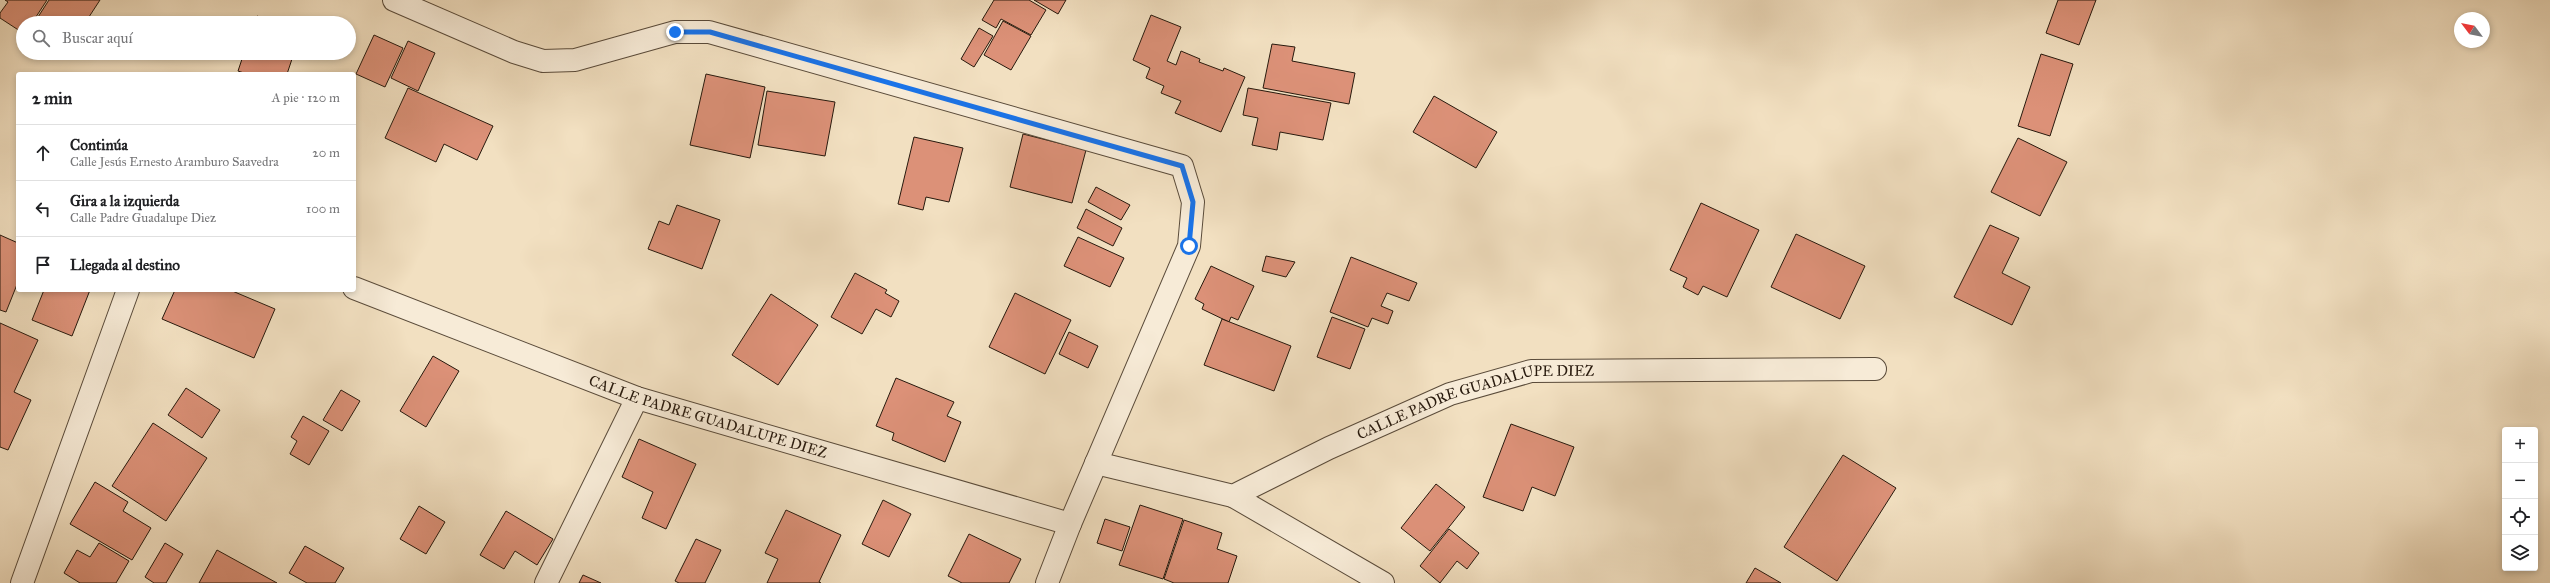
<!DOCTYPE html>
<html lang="es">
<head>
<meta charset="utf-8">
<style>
	body { margin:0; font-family:"IM FELL Great Primer",serif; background:#f2f2f2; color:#202124 }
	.controls { position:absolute; right:12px; bottom:12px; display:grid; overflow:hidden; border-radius:4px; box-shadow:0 2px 6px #0003 }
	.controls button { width:36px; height:36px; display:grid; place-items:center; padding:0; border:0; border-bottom:1px solid #e0e0e0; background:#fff; color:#202124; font:20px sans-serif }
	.compass { position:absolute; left:2454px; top:12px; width:36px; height:36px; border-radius:50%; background:#fff; box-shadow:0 2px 6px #0003; rotate:302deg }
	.stop { position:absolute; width:12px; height:12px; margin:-9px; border:3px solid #1a73e8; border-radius:50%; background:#fff }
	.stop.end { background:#1a73e8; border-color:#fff; box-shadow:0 1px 4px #0008 }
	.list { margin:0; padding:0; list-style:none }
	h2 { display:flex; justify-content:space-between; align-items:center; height:52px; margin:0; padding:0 16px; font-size:17px }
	h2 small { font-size:13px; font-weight:400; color:#757577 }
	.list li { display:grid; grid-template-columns:26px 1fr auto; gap:12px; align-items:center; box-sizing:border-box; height:56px; padding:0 16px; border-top:1px solid #e0e0e0 }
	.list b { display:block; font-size:15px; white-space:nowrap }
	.list p { margin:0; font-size:13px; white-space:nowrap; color:#757577 }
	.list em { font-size:13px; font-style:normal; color:#757577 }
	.icon { flex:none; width:22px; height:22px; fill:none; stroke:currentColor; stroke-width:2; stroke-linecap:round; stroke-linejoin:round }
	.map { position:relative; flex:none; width:2550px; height:583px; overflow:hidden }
	.search { position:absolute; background:#fff; box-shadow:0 2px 6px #0003; left:16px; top:16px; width:340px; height:44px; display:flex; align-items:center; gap:10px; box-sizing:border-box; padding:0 14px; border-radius:22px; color:#757577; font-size:15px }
	.panel { position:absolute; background:#fff; box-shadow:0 2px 6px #0003; left:16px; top:72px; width:340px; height:220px; border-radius:4px }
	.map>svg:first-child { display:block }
	.building { fill:#dc9178; stroke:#27190d }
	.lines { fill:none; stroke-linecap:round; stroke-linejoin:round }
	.street-casing { stroke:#5a4b3a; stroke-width:24 }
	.street { stroke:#f7ebd7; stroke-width:22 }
	.route { stroke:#1a73e8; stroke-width:5 }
	.labels { text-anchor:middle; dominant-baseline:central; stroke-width:4; stroke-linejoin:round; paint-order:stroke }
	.street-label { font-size:15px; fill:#27190d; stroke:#f7ebd7 }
</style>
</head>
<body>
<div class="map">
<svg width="2550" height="583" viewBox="0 0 2550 583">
	<rect width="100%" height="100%" fill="#f2e0c1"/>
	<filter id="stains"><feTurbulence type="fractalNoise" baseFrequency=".005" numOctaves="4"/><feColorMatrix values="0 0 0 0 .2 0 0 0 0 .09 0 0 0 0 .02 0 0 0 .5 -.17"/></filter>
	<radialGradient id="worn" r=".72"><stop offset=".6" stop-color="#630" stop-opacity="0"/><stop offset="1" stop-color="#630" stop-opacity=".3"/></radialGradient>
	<g class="building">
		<polygon points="5,0 47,0 32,23 23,23 23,33 0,18 0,13 8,2"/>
		<polygon points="49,0 100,0 85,23 47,23 38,17"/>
		<polygon points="994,0 1029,0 1046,10 1031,35 1001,19 996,28 982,20"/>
		<polygon points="1034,0 1066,0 1058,14"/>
		<polygon points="2058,0 2096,0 2079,45 2046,33"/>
		<polygon points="1151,15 1181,27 1167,61 1176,65 1181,51 1200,59 1199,62 1223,71 1224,68 1245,77 1221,132 1175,113 1181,101 1161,93 1164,86 1146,78 1150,68 1133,60"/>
		<polygon points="257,16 276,23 254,23"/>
		<polygon points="1003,21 1031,36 1011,70 984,55"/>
		<polygon points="979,28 993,36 974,67 961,59"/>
		<polygon points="374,35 403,48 385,87 356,74"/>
		<polygon points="408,41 435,53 418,91 391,78"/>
		<polygon points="1272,44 1295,47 1292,61 1355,73 1349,104 1263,88"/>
		<polygon points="244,53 294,53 287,74 247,74 238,71"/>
		<polygon points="2041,54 2073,64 2050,136 2018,126"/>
		<polygon points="706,74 765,87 750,158 690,145"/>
		<polygon points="408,88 493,126 477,160 444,144 436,162 385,138"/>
		<polygon points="1248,88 1331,103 1323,140 1280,132 1277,150 1252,145 1258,118 1243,115"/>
		<polygon points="767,91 835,102 825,156 758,145"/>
		<polygon points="1434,96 1497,132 1476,168 1413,132"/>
		<polygon points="1023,134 1086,150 1072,203 1010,187"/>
		<polygon points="914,137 963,148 949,202 926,197 923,210 898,204"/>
		<polygon points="2018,138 2067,162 2040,216 1991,192"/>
		<polygon points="1096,187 1130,205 1121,220 1088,202"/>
		<polygon points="1701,203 1759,230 1727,297 1703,286 1698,295 1683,287 1687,278 1670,270"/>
		<polygon points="677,205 720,220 702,269 648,249 659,221 669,225"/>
		<polygon points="1086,209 1122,228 1113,246 1077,228"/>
		<polygon points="1990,225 2019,238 2002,273 2030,287 2012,325 1954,297"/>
		<polygon points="1796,234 1865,266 1840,319 1771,287"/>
		<polygon points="0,235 18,243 18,282 6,312 0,310"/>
		<polygon points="1078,237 1124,258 1110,287 1064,266"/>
		<polygon points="1266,256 1295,262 1286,277 1262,271"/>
		<polygon points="1351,257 1417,283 1409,301 1387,293 1381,306 1393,311 1388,324 1372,318 1368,327 1330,312"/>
		<polygon points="1211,266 1254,286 1238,320 1231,317 1229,322 1202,309 1204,304 1195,299"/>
		<polygon points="855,273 887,290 885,293 899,301 891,317 876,309 862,334 831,317"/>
		<polygon points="44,290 90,290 72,336 32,320"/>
		<polygon points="175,290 230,290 275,309 254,358 162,319"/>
		<polygon points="1015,293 1071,320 1045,374 989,347"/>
		<polygon points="771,294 818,325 778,385 732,355"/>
		<polygon points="1332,317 1365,329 1350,369 1317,357"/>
		<polygon points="1222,319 1291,346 1274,391 1204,365"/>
		<polygon points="0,323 38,340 14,392 31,400 8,450 0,447"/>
		<polygon points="1069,332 1098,346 1088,368 1059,354"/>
		<polygon points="433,356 459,371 426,427 400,411"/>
		<polygon points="896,378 954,402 947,416 961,422 945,462 892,440 894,433 876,426"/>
		<polygon points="186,388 220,410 202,438 168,415"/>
		<polygon points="341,390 360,401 342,431 323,420"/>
		<polygon points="303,416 329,431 309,465 290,454 297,441 291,437"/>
		<polygon points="153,423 207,458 166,521 112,486"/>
		<polygon points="1511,424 1574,447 1555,496 1532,487 1523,511 1483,497"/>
		<polygon points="639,439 696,464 666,529 642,518 653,492 622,477"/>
		<polygon points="1843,455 1896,488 1837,581 1784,547"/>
		<polygon points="95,482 128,502 123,511 151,528 132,560 70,524"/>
		<polygon points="1436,484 1465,507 1430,551 1401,528"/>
		<polygon points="883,500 911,514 889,557 862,544"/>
		<polygon points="1140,505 1183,519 1163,579 1119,565"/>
		<polygon points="419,506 445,522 426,554 400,539"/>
		<polygon points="786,510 841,535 819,582 821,583 767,583 778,559 765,553"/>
		<polygon points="506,511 553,539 537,565 515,551 504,569 480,555"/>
		<polygon points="1105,519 1130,527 1122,551 1097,543"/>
		<polygon points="1184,520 1222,533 1217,549 1237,556 1228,583 1174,583 1164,579"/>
		<polygon points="1449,529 1479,553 1467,569 1457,561 1440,583 1420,566"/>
		<polygon points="969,534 1021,559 1009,583 962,583 948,576"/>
		<polygon points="696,539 721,550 705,583 679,583 675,581"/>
		<polygon points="99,543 129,561 116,583 80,583 64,573 77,550 90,557"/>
		<polygon points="165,543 183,554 166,583 154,583 145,577"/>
		<polygon points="305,546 344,568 335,583 307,583 289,573"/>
		<polygon points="217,550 277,583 199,583"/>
		<polygon points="1755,568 1781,583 1746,583"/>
		<polygon points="583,575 601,583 579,583"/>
	</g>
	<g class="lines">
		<defs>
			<g id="street">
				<polyline points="394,0 514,52 543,61 575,60 675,32 709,32 1182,166 1193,202 1189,246 1070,524 1047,583"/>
				<path id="s1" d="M 354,288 L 637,398 L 1070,524"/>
				<path id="s2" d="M 1096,463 L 1233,496 L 1329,448 L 1450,394 L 1531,371 L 1875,369"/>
				<polyline points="1233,496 1383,583"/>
				<polyline points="22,583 128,290"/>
				<polyline points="546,583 637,398"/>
			</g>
		</defs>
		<use href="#street" class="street-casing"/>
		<use href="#street" class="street"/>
	</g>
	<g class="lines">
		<polyline class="route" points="675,32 710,32 1182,166 1193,202 1189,246"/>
	</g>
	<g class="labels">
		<g class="street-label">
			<text stroke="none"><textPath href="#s2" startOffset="404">CALLE PADRE GUADALUPE DIEZ</textPath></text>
			<text stroke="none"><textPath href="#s1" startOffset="377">CALLE PADRE GUADALUPE DIEZ</textPath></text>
		</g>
	</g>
	<rect width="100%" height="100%" filter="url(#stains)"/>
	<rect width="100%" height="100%" fill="url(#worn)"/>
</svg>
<div class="controls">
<button>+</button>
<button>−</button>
<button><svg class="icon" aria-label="locate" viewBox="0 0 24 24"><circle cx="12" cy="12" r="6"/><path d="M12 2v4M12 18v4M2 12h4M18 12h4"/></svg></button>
<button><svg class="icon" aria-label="layers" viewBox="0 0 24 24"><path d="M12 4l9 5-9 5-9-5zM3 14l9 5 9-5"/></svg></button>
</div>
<svg class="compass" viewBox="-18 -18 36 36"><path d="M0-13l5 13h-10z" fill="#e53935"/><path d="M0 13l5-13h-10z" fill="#757577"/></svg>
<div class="stop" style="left:1189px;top:246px"></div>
<div class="stop end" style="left:675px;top:32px"></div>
<div class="search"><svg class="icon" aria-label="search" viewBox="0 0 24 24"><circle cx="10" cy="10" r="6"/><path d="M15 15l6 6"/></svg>Buscar aquí</div>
<section class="panel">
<h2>2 min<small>A pie · 120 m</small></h2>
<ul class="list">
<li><svg class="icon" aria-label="ahead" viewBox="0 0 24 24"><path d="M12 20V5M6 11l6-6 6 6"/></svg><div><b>Continúa</b><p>Calle Jesús Ernesto Aramburo Saavedra</p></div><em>20 m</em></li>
<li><svg class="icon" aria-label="left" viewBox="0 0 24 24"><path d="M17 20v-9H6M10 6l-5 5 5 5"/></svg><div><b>Gira a la izquierda</b><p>Calle Padre Guadalupe Diez</p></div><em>100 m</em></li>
<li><svg class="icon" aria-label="arrive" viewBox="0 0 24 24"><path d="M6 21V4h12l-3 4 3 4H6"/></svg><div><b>Llegada al destino</b></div></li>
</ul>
</section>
</div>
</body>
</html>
